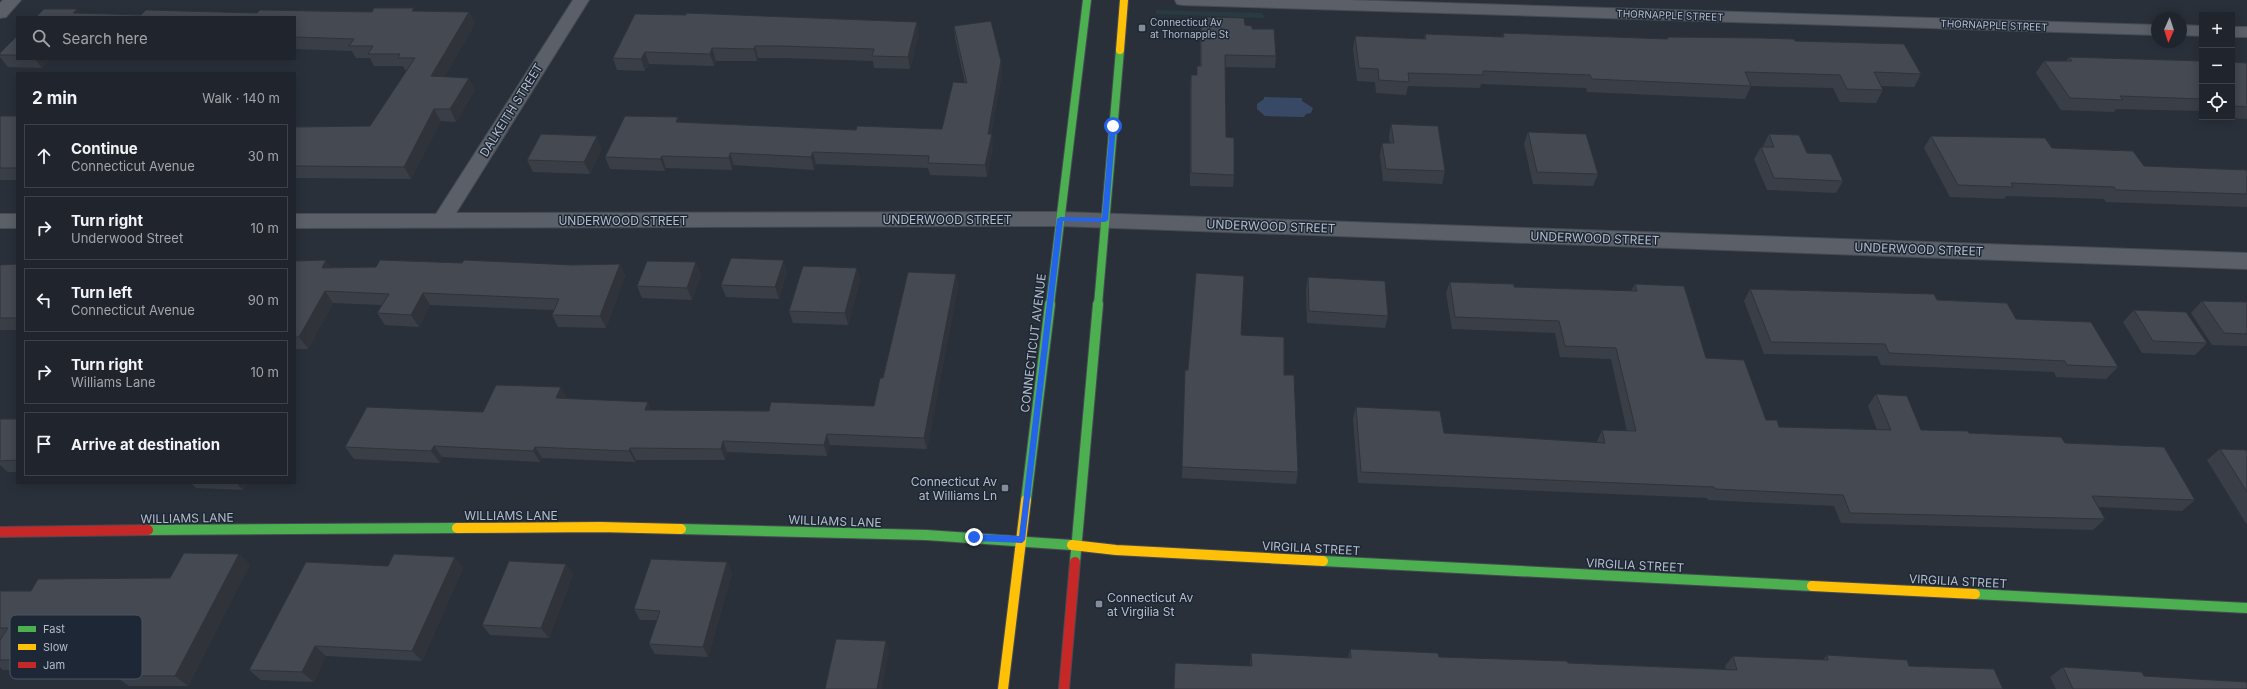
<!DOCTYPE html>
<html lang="en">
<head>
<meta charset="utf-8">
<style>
	body { margin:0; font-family:Inter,sans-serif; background:#282c34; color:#f1f3f6 }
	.controls { position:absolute; right:12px; top:12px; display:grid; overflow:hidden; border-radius:0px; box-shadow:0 2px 10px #0003 }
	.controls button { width:36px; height:36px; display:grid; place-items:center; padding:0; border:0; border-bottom:1px solid #3d4148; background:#20242c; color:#f1f3f6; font:20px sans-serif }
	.compass { position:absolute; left:2151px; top:12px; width:36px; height:36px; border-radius:50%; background:#20242c; box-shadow:0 2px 10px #0003; rotate:183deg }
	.stop { position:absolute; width:12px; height:12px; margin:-9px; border:3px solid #2563eb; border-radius:50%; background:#fff }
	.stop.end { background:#2563eb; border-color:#fff; box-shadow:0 1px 4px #0008 }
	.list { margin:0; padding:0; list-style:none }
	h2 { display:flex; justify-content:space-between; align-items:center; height:52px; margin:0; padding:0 16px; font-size:17px }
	h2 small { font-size:13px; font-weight:400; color:#a2a4a9 }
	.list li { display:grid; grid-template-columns:26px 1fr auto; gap:12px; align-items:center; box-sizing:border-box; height:64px; margin:0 8px 8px; padding:0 8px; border:1px solid #3d4148; border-radius:0px }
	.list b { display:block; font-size:15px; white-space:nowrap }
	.list p { margin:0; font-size:13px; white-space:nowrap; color:#a2a4a9 }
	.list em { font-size:13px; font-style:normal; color:#a2a4a9 }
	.icon { flex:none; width:22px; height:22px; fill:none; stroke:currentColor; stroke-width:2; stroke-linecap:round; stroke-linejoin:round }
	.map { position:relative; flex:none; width:2247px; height:689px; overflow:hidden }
	.search { position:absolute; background:#20242c; box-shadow:0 2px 10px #0003; left:16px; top:16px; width:280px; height:44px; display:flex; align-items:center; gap:10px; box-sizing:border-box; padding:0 14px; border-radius:0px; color:#a2a4a9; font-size:15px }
	.panel { position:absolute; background:#20242c; box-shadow:0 2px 10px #0003; left:16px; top:72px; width:280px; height:412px; border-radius:0px }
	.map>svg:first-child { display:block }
	.green { fill:#273b40 }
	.water { fill:#384965 }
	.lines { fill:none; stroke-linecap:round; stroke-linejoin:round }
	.street-casing { stroke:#464b53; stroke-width:2 }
	.fast-far1-casing { stroke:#464b53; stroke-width:10 }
	.fast-casing { stroke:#464b53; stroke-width:12 }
	.slow-far1-casing { stroke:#464b53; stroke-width:10 }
	.slow-casing { stroke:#464b53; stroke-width:12 }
	.jam-casing { stroke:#464b53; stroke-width:12 }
	.street { fill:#5b5f67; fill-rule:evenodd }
	.fast-far1 { stroke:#4caf50; stroke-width:8 }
	.fast { stroke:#4caf50; stroke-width:10 }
	.slow-far1 { stroke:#ffc107; stroke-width:8 }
	.slow { stroke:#ffc107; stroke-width:10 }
	.jam { stroke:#c62828; stroke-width:10 }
	.wall { fill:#3a3f47 }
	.shaded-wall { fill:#303339 }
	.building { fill:#444952; stroke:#303339 }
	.route { fill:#2563eb }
	.poi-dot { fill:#848c98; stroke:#1d2735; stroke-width:1.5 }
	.labels { text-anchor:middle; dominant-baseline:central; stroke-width:3; stroke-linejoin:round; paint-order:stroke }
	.far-street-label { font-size:10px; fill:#b5bdca; stroke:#1d2735 }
	.far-poi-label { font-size:10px; fill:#b5bdca; stroke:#1d2735; text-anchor:start }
	.street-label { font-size:12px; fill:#b5bdca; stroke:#1d2735 }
	.poi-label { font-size:12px; fill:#b5bdca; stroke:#1d2735; text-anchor:end }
	.key { fill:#1d2735; stroke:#4b5462; stroke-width:1 }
	.key-label { font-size:11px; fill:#b5bdca }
</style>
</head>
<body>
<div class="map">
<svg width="2247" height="689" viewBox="0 0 2247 689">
	<rect width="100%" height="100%" fill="#2a303a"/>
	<polygon class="green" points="1156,10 1262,13 1265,18 1156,14"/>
	<polygon class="water" points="1264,97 1302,98 1302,101 1313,108 1311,113 1306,114 1304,117 1265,116 1257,109 1257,104 1264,99"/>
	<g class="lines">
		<defs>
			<g id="street">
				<polygon points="3,0 21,0 6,17 0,18 0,3"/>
				<polygon points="573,0 589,0 456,213 1060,212 2247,253 2247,269 1060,226 295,228 295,214 436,214"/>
				<polygon points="1175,0 1349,0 2157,25 2157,35 1183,5 1177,4"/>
				<polygon points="2181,25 2202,26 2202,36 2181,35"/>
				<rect x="2232" y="27" width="15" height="10"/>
				<rect x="0" y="214" width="17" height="14"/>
			</g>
			<g id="fast-far1">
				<polyline points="1050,305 1087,0"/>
				<polyline points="1098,305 1120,50"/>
			</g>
			<g id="fast">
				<polyline points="1026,500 1050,304"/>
				<polyline points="681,529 926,535 1072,545"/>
				<polyline points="148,530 457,528"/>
				<polyline points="1323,561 1812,586"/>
				<polyline points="1075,562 1098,304"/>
				<polyline points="1975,594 2247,608"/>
			</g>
			<polyline id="slow-far1" points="1120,50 1124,0"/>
			<g id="slow">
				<polyline points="457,528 600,527 681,529"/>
				<polyline points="1072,545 1116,550 1323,561"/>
				<polyline points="1812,586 1975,594"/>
				<polyline points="1003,689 1026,500"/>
			</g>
			<g id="jam">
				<polyline points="0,532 148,530"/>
				<polyline points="1064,689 1075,562"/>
			</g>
		</defs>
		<use href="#street" class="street-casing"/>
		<use href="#fast-far1" class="fast-far1-casing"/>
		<use href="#fast" class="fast-casing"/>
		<use href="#slow-far1" class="slow-far1-casing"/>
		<use href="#slow" class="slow-casing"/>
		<use href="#jam" class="jam-casing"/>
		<use href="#street" class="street"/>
		<use href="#fast-far1" class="fast-far1"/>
		<use href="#fast" class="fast"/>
		<use href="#slow-far1" class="slow-far1"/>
		<use href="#slow" class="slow"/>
		<use href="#jam" class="jam"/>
	</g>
	<g class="wall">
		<polygon points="416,11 469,12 475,24 444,77 475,90 456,122 441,121 411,179 295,178 295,124 297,127 370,126 407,70 405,70 403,66 374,66 370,58 356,58 352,51 295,49 295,17 36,17 80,13 141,15"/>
		<polygon points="635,14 919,34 910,69 874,68 873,61 784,58 758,58 757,61 716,61 714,66 649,64 645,71 617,70 613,58"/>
		<polygon points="1207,17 1245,25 1252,29 1276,56 1275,68 1225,67 1226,137 1234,175 1233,187 1190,186 1190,87 1191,75 1197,75 1200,66 1200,38 1201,26 1207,24"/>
		<polygon points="954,26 1001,61 1002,73 991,134 993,146 987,177 930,175 928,168 816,164 814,170 734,165 732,170 666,168 665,171 610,169 605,157 678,117 680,122 856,130 942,129 965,83 955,38"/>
		<polygon points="1503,33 1667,39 1667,37 1795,41 1921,74 1914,87 1881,86 1883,90 1876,103 1840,102 1833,88 1751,86 1745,99 1587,92 1586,88 1481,84 1480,88 1408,86 1406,95 1376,93 1375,82 1357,81 1353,49 1355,36 1424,39 1425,34 1502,37"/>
		<polygon points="17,36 17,59 50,59 42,68 8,67 0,57 0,53"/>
		<polygon points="2069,57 2202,61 2202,111 2116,109 2114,112 2061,110 2036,73 2044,61 2066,61"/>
		<polygon points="2232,62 2247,63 2247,119 2217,118 2216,117 2232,117"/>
		<rect x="0" y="116" width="17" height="64"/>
		<polygon points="1391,124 1445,171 1442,184 1383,181 1380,155 1382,143 1390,143 1389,136"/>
		<polygon points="1528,132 1598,174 1593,186 1533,184 1524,144"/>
		<polygon points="1769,134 1807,153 1843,181 1836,193 1767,190 1754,159 1761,147 1763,147 1763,146"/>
		<polygon points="1931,136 2052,148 2144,166 2247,170 2247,207 2106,202 2104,199 2006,196 2004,199 1950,197 1924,148"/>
		<polygon points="602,148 590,174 533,172 527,160"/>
		<polygon points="295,261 331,267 376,267 462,263 573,265 620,264 625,276 606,328 558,327 552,315 554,310 430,305 419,327 385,325 377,313 382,305 333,303 308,349 295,349"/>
		<polygon points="17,264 17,330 0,330 0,265"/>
		<polygon points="857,268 860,280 848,325 793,323 789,311"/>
		<polygon points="787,272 779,299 726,297 721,285"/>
		<polygon points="701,274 692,300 642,298 637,286"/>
		<polygon points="956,274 958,286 927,449 830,445 827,456 727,452 725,460 636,460 635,462 542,458 540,462 442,457 440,463 354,459 345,447 483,412 567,399 651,410 769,411 874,406 883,378"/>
		<polygon points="1308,277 1388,316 1385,328 1307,323 1306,289"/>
		<polygon points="1450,282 1514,287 1631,291 1635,284 1706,358 1766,420 1779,427 1877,430 1868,406 1876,394 1921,430 1969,433 2065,443 2195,500 2182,511 2099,507 2105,519 2093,530 1841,523 1834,506 1708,500 1707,498 1358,483 1353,419 1356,407 1444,433 1597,442 1597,441 1602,430 1627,431 1611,359 1560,357 1555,333 1452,329 1446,293"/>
		<polygon points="1750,289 1937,300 2016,319 2118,367 2106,379 2056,377 2054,372 1881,365 1877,356 1764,354 1744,301"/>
		<polygon points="2202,301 2247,302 2247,346 2212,345 2191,313"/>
		<polygon points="2134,310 2207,343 2195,355 2142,353 2123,322"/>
		<polygon points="1241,335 1284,375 1298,472 1296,484 1182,478 1185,370 1188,370"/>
		<polygon points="0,419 17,419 17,472 8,472 0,465"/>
		<polygon points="2220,449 2247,450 2247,525 2207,460"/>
		<polygon points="114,483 247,483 243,490 196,488 191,483 115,484"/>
		<polygon points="727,562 732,573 708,657 655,654 649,644 657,620 640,620 634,609"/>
		<polygon points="250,564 188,686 129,686 115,676 119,669 3,670 0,667 0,640 1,638 0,638 0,591 31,591 170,578"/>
		<polygon points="566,564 573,574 549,638 490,635 482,625"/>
		<polygon points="388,566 463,568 422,661 326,656 314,682 261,680 249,670"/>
		<polygon points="1350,649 1439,657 1726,670 1725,666 1733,656 1823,660 1827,655 1909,666 2003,689 1174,689 1175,663 1250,666 1251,653 1348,658"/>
		<polygon points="2063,667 2144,676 2247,689 2056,689 2050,677"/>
	</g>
	<g class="shaded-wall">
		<polygon points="77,9 83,17 73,13"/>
		<polygon points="469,12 475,24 438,88 431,76"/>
		<polygon points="917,22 919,34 910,69 908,57"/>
		<polygon points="755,46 758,58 757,61 754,49"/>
		<polygon points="712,48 716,61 714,66 710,54"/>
		<polygon points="645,52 649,64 645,71 641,59"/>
		<polygon points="35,59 50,59 42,68"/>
		<polygon points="1001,61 1002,73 989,146 988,134"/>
		<polygon points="469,78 475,90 456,122 450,109"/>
		<polygon points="434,109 441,121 411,179 404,167"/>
		<polygon points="678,117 683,129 676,122"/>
		<polygon points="992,134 993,146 987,177 985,165"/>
		<polygon points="597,136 602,148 590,174 584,162"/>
		<polygon points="813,152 816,164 814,170 811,157"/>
		<polygon points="730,153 734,165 732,170 729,158"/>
		<polygon points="662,156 666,168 665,171 660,159"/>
		<polygon points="326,260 334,272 322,268"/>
		<polygon points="784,260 787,272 779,299 775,287"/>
		<polygon points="696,262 701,274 692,300 687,288"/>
		<polygon points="620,264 625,276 606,328 600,316"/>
		<polygon points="857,268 860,280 848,325 845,313"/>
		<polygon points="956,274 958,286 927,449 924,438"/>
		<polygon points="325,291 333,303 308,349 299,337"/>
		<polygon points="423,293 430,305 419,327 411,315"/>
		<polygon points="561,387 567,399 556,398"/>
		<polygon points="648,402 653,414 645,410"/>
		<polygon points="827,434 830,445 827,456 824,445"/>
		<polygon points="723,441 727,452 725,460 721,449"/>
		<polygon points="434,446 442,457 440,463 431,451"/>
		<polygon points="535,447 542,458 540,462 533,451"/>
		<polygon points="630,448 636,460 635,462 629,451"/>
		<polygon points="236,483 247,483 243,490"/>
		<polygon points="239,554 250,564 188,686 175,676"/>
		<polygon points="455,557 463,568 422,661 412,651"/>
		<polygon points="727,562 732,573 708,657 703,647"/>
		<polygon points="566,564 573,574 549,638 541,628"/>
		<polygon points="886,641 889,651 882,689 877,689"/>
		<polygon points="315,646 326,656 314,682 302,672"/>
	</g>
	<g class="building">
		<polygon points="374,8 414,8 412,11 469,12 431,76 469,78 450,109 434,109 404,167 295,166 295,127 370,126 415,58 398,58 400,54 368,54 373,46 349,46 354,39 295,37 295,17 36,17 44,9 77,9 73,13 141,15 146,10 257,13 260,10 372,12"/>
		<polygon points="686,13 917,22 908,57 872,56 874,49 781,46 755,46 754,49 712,48 710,54 645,52 641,59 613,58 635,14 686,15"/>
		<polygon points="1207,17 1244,18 1245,25 1252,26 1252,29 1274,29 1276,56 1225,55 1226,137 1234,138 1234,175 1191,173 1191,75 1197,75 1197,66 1201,66 1201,26 1207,24"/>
		<polygon points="991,21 1001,61 988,134 992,134 985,165 928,163 929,156 813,152 811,157 730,153 729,158 662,156 660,159 605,157 625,116 678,117 676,122 856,130 857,126 942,129 953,82 967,83 954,26"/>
		<polygon points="1503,33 1668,39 1667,37 1761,38 1794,39 1795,41 1904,44 1921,74 1874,72 1883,90 1847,89 1840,75 1745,72 1751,86 1592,79 1590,75 1483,71 1483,75 1408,73 1409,82 1379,80 1378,69 1359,68 1355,36 1426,39 1425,34 1504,37"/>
		<polygon points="17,36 17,55 0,55 0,53"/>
		<polygon points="2069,57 2202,61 2202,99 2120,96 2123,100 2070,98 2044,61 2072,61"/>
		<polygon points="2232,62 2247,63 2247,107 2232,106"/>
		<rect x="0" y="116" width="17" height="52"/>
		<polygon points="1391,124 1438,126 1445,171 1386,169 1382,143 1394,143"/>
		<polygon points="1528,132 1586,134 1598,174 1537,172"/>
		<polygon points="541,134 597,136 584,162 527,160"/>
		<polygon points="1769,134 1799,135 1807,153 1831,154 1843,181 1774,178 1761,147 1774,147"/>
		<polygon points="1931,136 2045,138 2052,148 2133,151 2144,166 2247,170 2247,194 2116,190 2114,187 2011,183 2013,187 1958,185"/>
		<polygon points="731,258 784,260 775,287 721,285"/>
		<polygon points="326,260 322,268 376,267 380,260 462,263 464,260 573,265 620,264 600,316 552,315 559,299 423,293 411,315 377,313 389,294 325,291 299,337 295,337 295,261"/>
		<polygon points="647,261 696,262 687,288 637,286"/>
		<polygon points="17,264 17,318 0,318 0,265"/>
		<polygon points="803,266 857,268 845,313 789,311"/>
		<polygon points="908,272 956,274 924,438 827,434 824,445 723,441 721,449 630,448 629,451 535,447 533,451 434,446 431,451 345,447 367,407 483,412 496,385 561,387 556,398 648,402 645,410 769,411 771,402 874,406 880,378 883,378"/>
		<polygon points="1196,273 1244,276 1241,335 1284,337 1284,375 1294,375 1298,472 1182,467 1185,370 1188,370"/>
		<polygon points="1308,277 1385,281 1388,316 1309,311"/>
		<polygon points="1450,282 1514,284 1514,287 1637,291 1635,284 1684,286 1706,358 1744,360 1766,420 1777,420 1779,427 1891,430 1876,394 1907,396 1921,430 1968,431 1969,433 2061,437 2065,443 2164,447 2195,500 2092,496 2105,519 1850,513 1843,495 1715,489 1714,487 1361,472 1356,407 1440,411 1444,433 1605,443 1602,430 1636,431 1616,348 1565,346 1559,321 1455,317"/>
		<polygon points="1750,289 1934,294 1937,300 2007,303 2016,319 2091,322 2118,367 2067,365 2065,361 1889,353 1885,344 1771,342"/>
		<polygon points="2202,301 2247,302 2247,334 2224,333"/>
		<polygon points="2134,310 2186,312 2207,343 2153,341"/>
		<polygon points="0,419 17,419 17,460 0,461"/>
		<polygon points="2220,449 2247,450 2247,492"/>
		<polygon points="184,553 239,554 175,676 115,676 125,659 0,660 0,640 8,628 0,628 0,591 31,591 38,579 170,578"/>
		<polygon points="394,554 455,557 412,651 315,646 302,672 249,670 306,562 388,566"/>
		<polygon points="651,559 727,562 703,647 649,644 660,611 634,609"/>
		<polygon points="509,561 566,564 541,628 482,625"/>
		<polygon points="836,639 886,641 877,689 825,689"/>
		<polygon points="1350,649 1438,653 1439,657 1567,661 1568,663 1737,670 1733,656 1828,660 1827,655 1907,660 1909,666 1994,669 2003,689 1174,689 1175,663 1252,666 1251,653 1351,658"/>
		<polygon points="2063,667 2142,672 2144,676 2247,682 2247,689 2073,689"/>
	</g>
	<polygon class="route" points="1113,124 1116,126 1108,220 1105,222 1063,221 1025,540 1022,543 974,541 970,537 974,534 1019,536 1057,219 1060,217 1102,218 1110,126"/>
	<g class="poi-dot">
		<rect x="1138" y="24" width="8" height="8" rx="2"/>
		<rect x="1001" y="484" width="8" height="8" rx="2"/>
		<rect x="1095" y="600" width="8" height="8" rx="2"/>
	</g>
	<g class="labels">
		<g class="far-street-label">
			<text transform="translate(1670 15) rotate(2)">THORNAPPLE STREET</text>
			<text transform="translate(1994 25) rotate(2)">THORNAPPLE STREET</text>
		</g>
		<g class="far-poi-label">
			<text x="1150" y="22">Connecticut Av<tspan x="1150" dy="12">at Thornapple St</tspan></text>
		</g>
		<g class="street-label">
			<text transform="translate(511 110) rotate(-58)">DALKEITH STREET</text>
			<text x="947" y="219">UNDERWOOD STREET</text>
			<text x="623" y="220">UNDERWOOD STREET</text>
			<text transform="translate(1271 226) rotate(2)">UNDERWOOD STREET</text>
			<text transform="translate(1595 238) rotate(2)">UNDERWOOD STREET</text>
			<text transform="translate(1919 249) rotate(2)">UNDERWOOD STREET</text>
			<text transform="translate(1033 343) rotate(-83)">CONNECTICUT AVENUE</text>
			<text x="511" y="515">WILLIAMS LANE</text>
			<text transform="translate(187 518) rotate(-1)">WILLIAMS LANE</text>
			<text transform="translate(835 521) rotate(2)">WILLIAMS LANE</text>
			<text transform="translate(1311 548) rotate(3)">VIRGILIA STREET</text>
			<text transform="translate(1635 565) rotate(3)">VIRGILIA STREET</text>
			<text transform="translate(1958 581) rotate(3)">VIRGILIA STREET</text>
		</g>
		<g class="poi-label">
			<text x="997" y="481">Connecticut Av<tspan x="997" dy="14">at Williams Ln</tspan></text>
			<text x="1107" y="597" text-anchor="start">Connecticut Av<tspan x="1107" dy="14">at Virgilia St</tspan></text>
		</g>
	</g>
	<rect x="10" y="615" width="132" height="64" rx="6" class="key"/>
	<rect x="18" y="626" width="18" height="6" fill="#4caf50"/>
	<rect x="18" y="644" width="18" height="6" fill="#ffc107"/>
	<rect x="18" y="662" width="18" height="6" fill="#c62828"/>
	<g class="key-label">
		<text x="43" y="633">Fast</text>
		<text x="43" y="651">Slow</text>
		<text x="43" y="669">Jam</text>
	</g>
</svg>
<div class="controls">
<button>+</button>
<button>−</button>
<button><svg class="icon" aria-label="locate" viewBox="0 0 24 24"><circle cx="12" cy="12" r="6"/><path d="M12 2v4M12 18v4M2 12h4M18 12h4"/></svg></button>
</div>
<svg class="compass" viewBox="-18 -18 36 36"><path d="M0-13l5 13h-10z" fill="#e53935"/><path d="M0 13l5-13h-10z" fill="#a2a4a9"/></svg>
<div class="stop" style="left:1113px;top:126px"></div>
<div class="stop end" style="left:974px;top:537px"></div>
<div class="search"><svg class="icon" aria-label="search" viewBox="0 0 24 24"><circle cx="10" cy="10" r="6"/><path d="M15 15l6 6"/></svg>Search here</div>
<section class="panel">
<h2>2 min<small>Walk · 140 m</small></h2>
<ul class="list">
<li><svg class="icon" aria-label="ahead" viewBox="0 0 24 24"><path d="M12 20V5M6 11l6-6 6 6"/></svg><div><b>Continue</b><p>Connecticut Avenue</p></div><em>30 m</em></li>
<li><svg class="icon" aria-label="right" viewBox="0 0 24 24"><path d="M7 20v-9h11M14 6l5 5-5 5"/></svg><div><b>Turn right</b><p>Underwood Street</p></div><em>10 m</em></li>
<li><svg class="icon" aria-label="left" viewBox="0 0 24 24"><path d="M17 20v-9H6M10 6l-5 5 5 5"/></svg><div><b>Turn left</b><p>Connecticut Avenue</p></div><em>90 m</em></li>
<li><svg class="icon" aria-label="right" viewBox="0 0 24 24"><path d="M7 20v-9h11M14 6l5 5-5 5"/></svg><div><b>Turn right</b><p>Williams Lane</p></div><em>10 m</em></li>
<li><svg class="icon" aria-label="arrive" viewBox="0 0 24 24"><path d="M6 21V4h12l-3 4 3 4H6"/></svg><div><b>Arrive at destination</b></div></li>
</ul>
</section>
</div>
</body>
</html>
